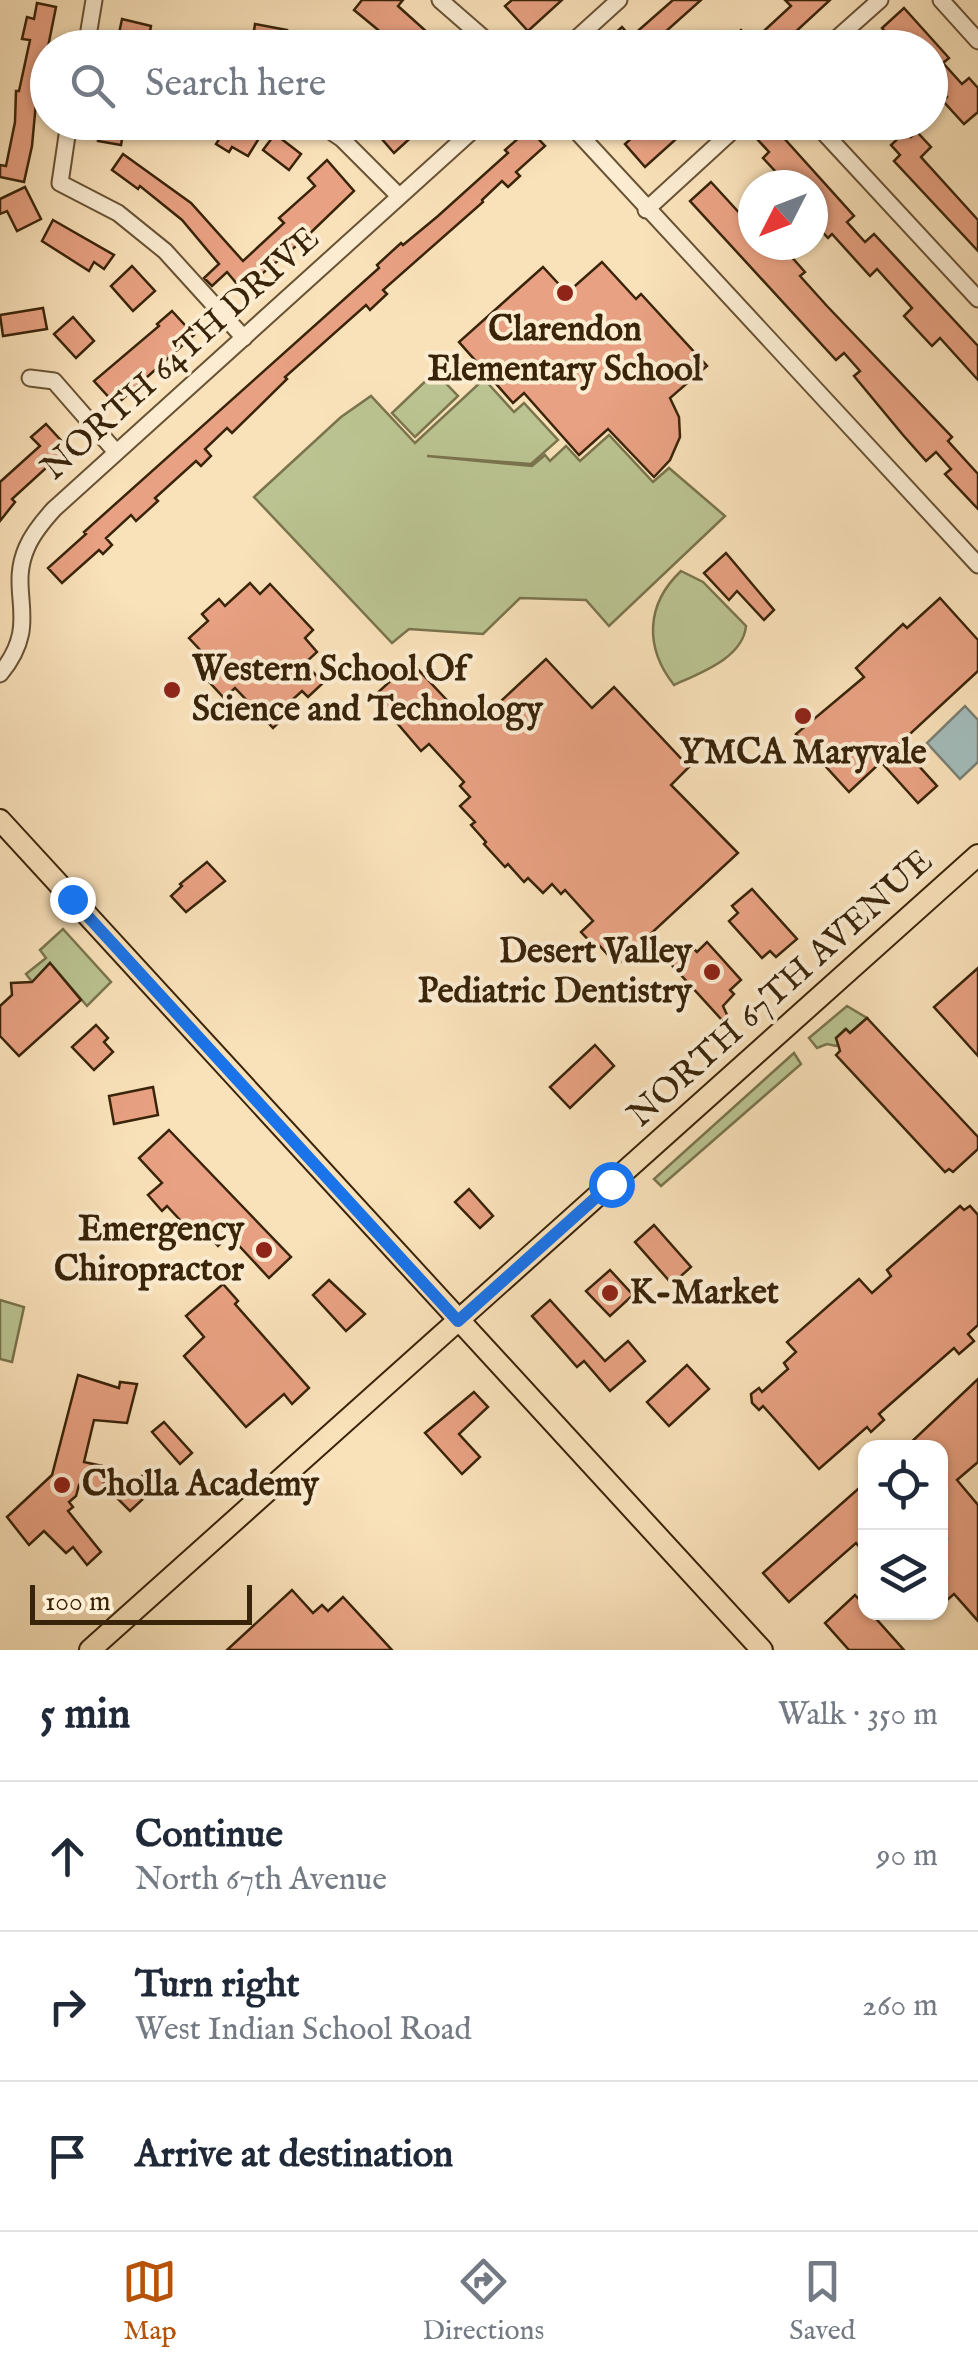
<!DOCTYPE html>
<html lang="en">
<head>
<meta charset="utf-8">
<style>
	body { margin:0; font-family:"IM FELL English",serif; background:#f2f2f3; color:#1f2937 }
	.controls { position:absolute; right:30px; bottom:30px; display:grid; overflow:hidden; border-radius:20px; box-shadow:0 2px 8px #0004 }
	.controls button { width:90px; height:90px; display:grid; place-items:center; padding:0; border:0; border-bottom:2px solid #e0e1e3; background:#fff; color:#1f2937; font:50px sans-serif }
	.compass { position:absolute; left:738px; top:170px; width:90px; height:90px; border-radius:50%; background:#fff; box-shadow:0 2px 8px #0004; rotate:228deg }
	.scale { position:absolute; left:30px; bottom:25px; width:222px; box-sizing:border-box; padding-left:10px; border:5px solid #392409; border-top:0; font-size:28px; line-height:35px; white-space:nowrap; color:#392409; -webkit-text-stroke:8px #fbecd2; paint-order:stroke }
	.stop { position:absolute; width:30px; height:30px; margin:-22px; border:8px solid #1a73e8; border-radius:50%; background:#fff }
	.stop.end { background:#1a73e8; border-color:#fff; box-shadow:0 2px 10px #0008 }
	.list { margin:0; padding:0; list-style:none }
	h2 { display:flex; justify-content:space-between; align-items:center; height:130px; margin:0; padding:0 40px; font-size:42px }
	h2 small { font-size:32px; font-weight:400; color:#747a83 }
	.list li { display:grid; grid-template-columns:65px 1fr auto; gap:30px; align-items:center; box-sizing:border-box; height:150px; padding:0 40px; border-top:2px solid #e0e1e3 }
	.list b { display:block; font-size:38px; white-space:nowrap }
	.list p { margin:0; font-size:32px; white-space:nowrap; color:#747a83 }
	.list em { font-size:32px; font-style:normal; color:#747a83 }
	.icon { flex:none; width:55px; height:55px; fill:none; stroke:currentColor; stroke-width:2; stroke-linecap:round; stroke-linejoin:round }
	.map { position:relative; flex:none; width:978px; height:1650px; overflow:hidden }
	.search { position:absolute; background:#fff; box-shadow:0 2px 8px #0004; left:30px; right:30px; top:30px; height:110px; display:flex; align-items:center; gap:25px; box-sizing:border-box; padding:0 35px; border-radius:55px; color:#747a83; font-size:38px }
	.sheet { height:580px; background:#fff }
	nav { display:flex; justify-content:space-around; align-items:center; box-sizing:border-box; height:140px; border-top:2px solid #e0e1e3; background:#fff; font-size:28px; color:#747a83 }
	nav a { display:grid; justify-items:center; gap:5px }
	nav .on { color:#b45309 }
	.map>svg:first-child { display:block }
	.green { fill:#bac391; stroke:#7a744d; stroke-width:2.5 }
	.water { fill:#a3bbba; stroke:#797f73; stroke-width:2.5 }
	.building { fill:#e8a182; stroke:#392409; stroke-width:2.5 }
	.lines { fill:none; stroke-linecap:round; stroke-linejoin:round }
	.minor-casing { stroke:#695335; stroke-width:19 }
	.major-casing { stroke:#392409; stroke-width:24 }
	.minor { stroke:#fbecd2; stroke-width:15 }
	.major { stroke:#f9e1b9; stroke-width:20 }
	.route { stroke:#1a73e8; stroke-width:12 }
	.poi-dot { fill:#8f2418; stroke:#fbecd2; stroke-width:4 }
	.labels { text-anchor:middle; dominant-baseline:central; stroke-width:8; stroke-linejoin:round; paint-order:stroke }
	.poi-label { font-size:35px; font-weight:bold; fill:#392409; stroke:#fbecd2; text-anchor:start }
	.street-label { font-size:35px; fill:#392409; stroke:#fbecd2 }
</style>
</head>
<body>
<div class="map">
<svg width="978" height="1650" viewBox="0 0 978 1650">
	<rect width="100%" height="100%" fill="#f9e1b9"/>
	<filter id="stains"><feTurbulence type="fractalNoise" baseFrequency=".002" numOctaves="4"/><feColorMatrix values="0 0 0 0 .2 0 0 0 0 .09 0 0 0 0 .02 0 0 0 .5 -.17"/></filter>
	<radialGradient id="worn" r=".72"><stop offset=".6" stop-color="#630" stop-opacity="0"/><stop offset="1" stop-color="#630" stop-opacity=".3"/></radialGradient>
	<g class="green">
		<polygon points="435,372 458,396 415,437 392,413"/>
		<polygon points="484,379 514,412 524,403 558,440 531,464 427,456 532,466 545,455 550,461 566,446 580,461 609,435 653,482 669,468 725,516 609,626 586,600 520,598 483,634 409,629 392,643 254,497 341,417 371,396 415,443"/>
		<path d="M 681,571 L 703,582 L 746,626 C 743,658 700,673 674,685 C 644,647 646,604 681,571 Z"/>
		<polygon points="63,929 111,982 87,1006 50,963 40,974 43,980 36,987 26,974 46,958 40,950"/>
		<polygon points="847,1006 867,1018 850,1033 845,1029 836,1038 840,1043 836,1046 827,1044 817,1048 809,1038"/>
		<polygon points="794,1053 801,1064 661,1186 654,1179"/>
		<polygon points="0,1300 24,1307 12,1362 0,1359"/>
	</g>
	<polygon class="water" points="965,706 978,720 978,762 960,779 927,743"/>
	<g class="building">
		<polygon points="362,0 403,0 398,6 427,32 422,37 434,48 400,48 354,10"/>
		<polygon points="512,0 562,0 528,31 505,6"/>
		<polygon points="673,0 701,0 664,33 667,36 655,48 619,48 611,37 622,27 631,37"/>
		<polygon points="785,0 830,0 778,48 722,48 741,30 752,42 791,6"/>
		<polygon points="37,3 56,7 41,82 38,81 32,146 24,182 0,177 0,165 6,166 15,122 16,91 19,91 30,40 22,39 27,17 34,19"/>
		<polygon points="904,8 949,58 943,63 962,84 969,78 978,88 978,112 964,124 943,101 947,97 930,79 930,48 900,48 882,28"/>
		<polygon points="122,19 151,26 147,48 116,48"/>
		<polygon points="255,24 287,30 284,48 252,44"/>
		<polygon points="101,122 125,122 121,145 98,141"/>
		<polygon points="367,122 428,122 394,153"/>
		<polygon points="649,122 695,122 645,167 625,144"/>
		<polygon points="229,123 258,140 248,156 232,147 229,152 216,144"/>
		<polygon points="773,126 854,216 847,222 865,242 874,234 978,346 978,380 940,338 932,346 904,316 912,308 877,269 870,276 832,234 828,238 813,222 813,185 788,185 763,158 769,152 758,140"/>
		<polygon points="529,129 545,146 516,172 520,176 508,187 502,181 482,200 483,202 383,290 387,294 370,310 366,305 285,377 287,379 232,433 227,428 205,449 211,456 201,466 196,461 155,498 158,501 136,521 131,515 106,538 112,545 103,554 99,550 62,583 48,568 86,534 84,532 379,268 377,265 401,243 403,245 438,216 508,153 505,150"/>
		<polygon points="906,131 911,137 917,132 931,147 921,157 978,220 978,251 894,161 900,155 891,145"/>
		<polygon points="275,134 301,154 289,170 263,150"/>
		<polygon points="123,154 191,203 243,261 284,223 279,218 315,186 308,178 327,160 354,191 301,242 242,290 227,272 212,286 204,278 219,264 182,220 140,186 138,189 112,170"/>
		<polygon points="711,182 744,218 753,210 753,245 781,245 805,272 800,276 827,306 952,437 948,441 978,474 978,509 945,474 951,469 936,452 926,461 903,435 854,376 860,371 844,353 836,360 690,201"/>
		<polygon points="25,187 41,219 17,231 7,211 0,214 0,199"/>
		<polygon points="53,220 114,255 104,269 94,262 89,271 42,241"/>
		<polygon points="602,262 636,299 641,294 707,366 670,398 679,417 680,437 670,460 654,477 608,429 579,455 524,393 513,403 459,342 543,267 567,293"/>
		<polygon points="132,266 155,291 133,311 111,286"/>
		<polygon points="43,308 47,329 3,336 0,315"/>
		<polygon points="172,311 194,335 116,405 94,381 159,326 157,324"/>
		<polygon points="73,317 94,341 76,358 54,334"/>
		<polygon points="46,424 68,448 12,499 15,502 0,521 0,482 40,446 31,437"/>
		<polygon points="726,553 774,610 764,620 737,591 729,600 704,573"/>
		<polygon points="250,583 260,594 270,584 313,630 305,638 317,652 305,663 323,683 308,697 302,691 282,709 287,715 273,728 235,688 224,698 199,671 205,665 197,656 202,652 189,638 208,621 202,614 219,599 225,606"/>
		<polygon points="940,598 978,640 978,671 899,744 937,786 918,803 881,762 849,792 796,734 864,677 856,668 903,624 907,628"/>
		<polygon points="546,659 592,708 614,687 689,767 671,785 738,853 617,965 598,944 595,947 581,932 593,921 565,890 561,894 552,884 543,893 528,878 524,882 508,864 505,867 484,844 486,842 471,825 475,822 460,806 470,797 460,786 464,782 429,744 421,751 374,696 411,662 460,714 464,710 473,719 480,712 485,716"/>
		<polygon points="207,862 225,881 186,912 171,896 182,886 180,884"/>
		<polygon points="752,889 797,939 776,957 770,951 762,958 729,921 738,913 732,906"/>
		<polygon points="707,942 741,980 730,990 734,994 723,1006 733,1028 731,1030 670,963 690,945 697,952"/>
		<polygon points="50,963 81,1000 19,1056 0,1036 0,1006 12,995 11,983 32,982"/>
		<polygon points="978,968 978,1056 934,1007"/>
		<polygon points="867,1018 978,1137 978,1149 953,1172 949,1169 945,1172 836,1055 840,1051 836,1038 846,1029 850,1033"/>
		<polygon points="96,1025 108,1038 104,1042 113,1052 94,1070 72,1047"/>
		<polygon points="595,1045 614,1066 570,1108 550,1087"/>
		<polygon points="153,1087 158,1115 114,1124 109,1096"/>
		<polygon points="169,1130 291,1257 269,1278 229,1235 218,1246 203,1229 195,1236 167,1206 162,1211 148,1195 162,1183 139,1158"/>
		<polygon points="469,1189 493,1216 480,1228 455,1202"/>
		<polygon points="960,1206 964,1210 970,1206 978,1215 978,1325 968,1334 974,1341 959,1354 954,1348 879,1414 884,1420 871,1432 867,1427 819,1469 763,1406 759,1410 752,1403 751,1394 759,1388 762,1392 788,1369 784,1363 796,1352 787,1342 859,1279 872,1293 891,1276 887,1270"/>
		<polygon points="654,1225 691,1267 672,1284 635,1242"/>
		<polygon points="610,1270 633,1295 610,1316 586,1291"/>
		<polygon points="329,1280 365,1314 346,1331 313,1295"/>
		<polygon points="223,1284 238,1301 235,1304 309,1388 292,1404 284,1394 246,1427 184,1356 204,1337 186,1316"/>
		<polygon points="550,1300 605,1361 628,1341 645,1361 610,1391 584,1361 577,1367 532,1316"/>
		<polygon points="687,1365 709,1389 669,1426 647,1402"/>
		<polygon points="78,1375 119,1388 120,1382 137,1384 127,1423 94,1420 84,1462 107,1467 102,1491 79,1485 76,1496 69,1502 73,1507 68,1511 101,1552 87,1565 73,1547 66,1553 44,1531 29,1545 7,1517 52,1475"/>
		<polygon points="978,1379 978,1462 957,1480 978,1505 978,1621 954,1594 940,1606 940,1545 947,1539 940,1532 940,1448 905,1448"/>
		<polygon points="474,1392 488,1407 459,1434 480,1457 462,1474 425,1433"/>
		<polygon points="164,1422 192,1453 180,1464 152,1432"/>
		<polygon points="146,1472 158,1485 130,1511 118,1499"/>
		<polygon points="866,1482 866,1555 856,1543 789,1602 763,1573"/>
		<polygon points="292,1590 313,1613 322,1605 328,1611 343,1597 392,1650 227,1650"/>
		<polygon points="855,1595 866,1607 866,1612 870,1612 904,1650 849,1650 825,1623"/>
	</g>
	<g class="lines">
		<defs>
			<g id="minor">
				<polyline points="440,0 495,48"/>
				<polyline points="941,0 978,41"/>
				<polyline points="86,48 94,0"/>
				<polyline points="566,48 619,0"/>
				<polyline points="826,48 880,0"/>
				<polyline points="69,122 60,183 118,213 165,251 244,338"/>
				<polyline points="317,122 342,139 399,196"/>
				<polyline points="568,122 978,565"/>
				<polyline points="814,122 978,299"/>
				<polyline points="646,210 742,122"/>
				<polyline points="30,378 54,381 116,452"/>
				<path d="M 0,674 C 43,622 6,594 27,547 C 33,533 44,520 54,509 L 482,122"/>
			</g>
			<g id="major">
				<polyline points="0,820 762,1650"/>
				<polyline points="90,1650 978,855"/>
			</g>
		</defs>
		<use href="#minor" class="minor-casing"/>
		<use href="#major" class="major-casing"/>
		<use href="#minor" class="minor"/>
		<use href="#major" class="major"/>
	</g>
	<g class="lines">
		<polyline class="route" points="72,899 458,1321 611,1184"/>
	</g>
	<g class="poi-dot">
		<circle cx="565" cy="293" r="10"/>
		<circle cx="172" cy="690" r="10"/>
		<circle cx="803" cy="716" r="10"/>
		<circle cx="712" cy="972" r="10"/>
		<circle cx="264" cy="1250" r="10"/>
		<circle cx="610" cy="1293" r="10"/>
		<circle cx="62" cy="1485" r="10"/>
	</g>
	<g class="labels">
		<g class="poi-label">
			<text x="565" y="330" text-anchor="middle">Clarendon<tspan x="565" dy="40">Elementary School</tspan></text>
			<text x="192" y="670">Western School Of<tspan x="192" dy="40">Science and Technology</tspan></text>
			<text x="803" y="753" text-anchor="middle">YMCA Maryvale</text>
			<text x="692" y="952" text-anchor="end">Desert Valley<tspan x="692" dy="40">Pediatric Dentistry</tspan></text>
			<text x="244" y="1230" text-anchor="end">Emergency<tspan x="244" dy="40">Chiropractor</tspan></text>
			<text x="630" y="1293">K-Market</text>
			<text x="82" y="1485">Cholla Academy</text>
		</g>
		<g class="street-label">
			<text transform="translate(181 354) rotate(-42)">NORTH 64TH DRIVE</text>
			<text transform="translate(781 989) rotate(-42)">NORTH 67TH AVENUE</text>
		</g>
	</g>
	<rect width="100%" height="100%" filter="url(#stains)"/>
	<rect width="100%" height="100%" fill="url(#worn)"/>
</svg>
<div class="controls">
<button><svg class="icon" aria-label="locate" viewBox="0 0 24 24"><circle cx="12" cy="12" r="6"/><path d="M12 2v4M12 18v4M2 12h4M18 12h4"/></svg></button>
<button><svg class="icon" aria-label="layers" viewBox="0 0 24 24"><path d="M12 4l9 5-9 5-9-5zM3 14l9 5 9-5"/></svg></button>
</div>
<svg class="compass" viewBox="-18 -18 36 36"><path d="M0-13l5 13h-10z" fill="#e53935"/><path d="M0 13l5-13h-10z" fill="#747a83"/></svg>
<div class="scale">100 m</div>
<div class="stop" style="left:611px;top:1184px"></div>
<div class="stop end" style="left:72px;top:899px"></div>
<div class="search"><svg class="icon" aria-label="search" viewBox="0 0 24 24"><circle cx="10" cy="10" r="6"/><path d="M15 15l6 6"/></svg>Search here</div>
</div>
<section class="sheet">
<h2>5 min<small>Walk · 350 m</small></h2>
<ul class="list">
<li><svg class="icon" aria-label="ahead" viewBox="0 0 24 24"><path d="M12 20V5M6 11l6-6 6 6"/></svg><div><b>Continue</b><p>North 67th Avenue</p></div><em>90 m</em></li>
<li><svg class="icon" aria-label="right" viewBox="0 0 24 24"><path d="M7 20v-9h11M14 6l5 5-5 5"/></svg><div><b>Turn right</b><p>West Indian School Road</p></div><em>260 m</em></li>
<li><svg class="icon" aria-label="arrive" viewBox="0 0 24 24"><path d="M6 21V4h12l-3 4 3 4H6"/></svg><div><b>Arrive at destination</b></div></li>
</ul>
</section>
<nav>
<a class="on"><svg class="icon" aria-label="map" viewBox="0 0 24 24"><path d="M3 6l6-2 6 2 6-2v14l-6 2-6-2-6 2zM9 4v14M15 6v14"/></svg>Map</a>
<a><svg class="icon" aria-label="directions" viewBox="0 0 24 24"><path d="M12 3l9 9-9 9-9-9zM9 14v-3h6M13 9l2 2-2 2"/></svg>Directions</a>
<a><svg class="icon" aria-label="saved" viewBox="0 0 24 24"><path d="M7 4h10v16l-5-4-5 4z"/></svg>Saved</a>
</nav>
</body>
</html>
